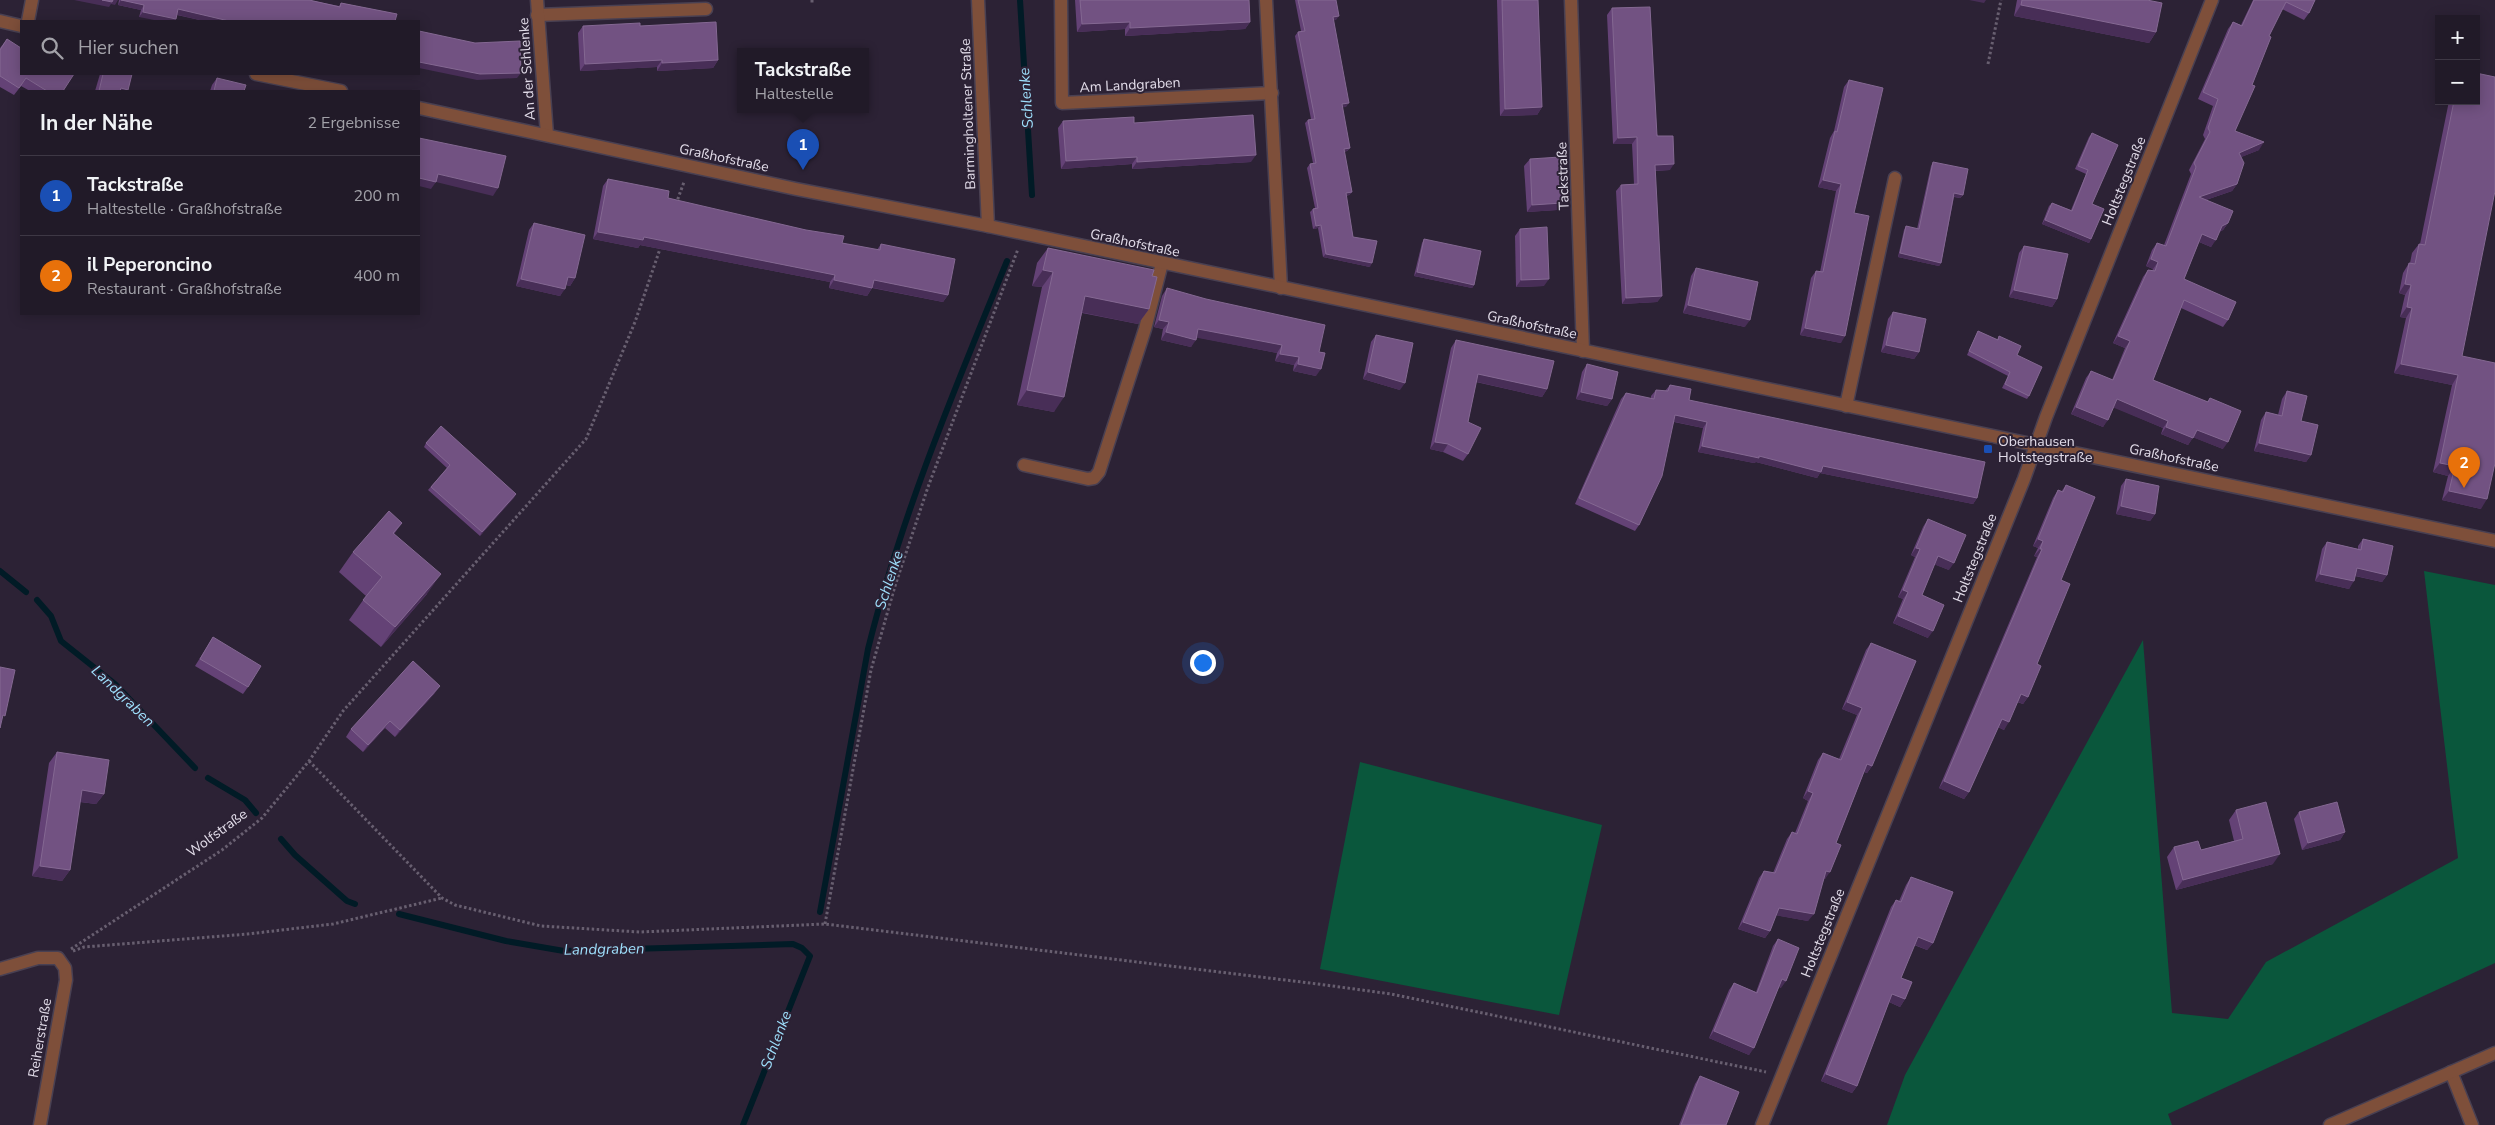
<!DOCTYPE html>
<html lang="de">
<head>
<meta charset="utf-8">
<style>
	body { margin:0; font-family:"Nunito Sans",sans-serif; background:#292330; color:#f1f3f6 }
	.controls { position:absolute; right:15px; top:15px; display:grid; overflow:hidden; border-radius:0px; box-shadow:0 2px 12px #0003 }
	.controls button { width:45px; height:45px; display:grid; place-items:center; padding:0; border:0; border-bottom:1px solid #3e3845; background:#211a28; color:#f1f3f6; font:25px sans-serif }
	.you { position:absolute; left:1202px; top:662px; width:18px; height:18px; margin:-12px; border:4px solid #fff; border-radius:50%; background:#1a73e8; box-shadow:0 0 0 8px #1a73e833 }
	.badge { display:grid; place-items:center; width:32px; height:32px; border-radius:50%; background:#f59b9e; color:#fff; font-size:16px; font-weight:700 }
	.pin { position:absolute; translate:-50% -41px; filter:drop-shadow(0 1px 2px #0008) }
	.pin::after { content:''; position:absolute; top:26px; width:18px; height:15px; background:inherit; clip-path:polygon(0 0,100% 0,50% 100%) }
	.popup { position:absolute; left:737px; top:48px; width:132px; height:65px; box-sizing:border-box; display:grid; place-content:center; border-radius:0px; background:#211a28; filter:drop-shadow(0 1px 4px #0005); font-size:16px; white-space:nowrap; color:#a2a1a8 }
	.popup b { font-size:19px; color:#f1f3f6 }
	.popup::after { content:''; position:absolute; left:50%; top:100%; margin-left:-10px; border:10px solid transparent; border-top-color:#211a28 }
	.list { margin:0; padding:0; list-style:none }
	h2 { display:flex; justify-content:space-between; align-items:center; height:65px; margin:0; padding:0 20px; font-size:21px }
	h2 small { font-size:16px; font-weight:400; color:#a2a1a8 }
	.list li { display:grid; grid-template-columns:32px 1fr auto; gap:15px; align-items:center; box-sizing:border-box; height:80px; padding:0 20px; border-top:1px solid #3e3845 }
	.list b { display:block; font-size:19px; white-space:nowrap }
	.list p { margin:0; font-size:16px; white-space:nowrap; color:#a2a1a8 }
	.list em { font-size:16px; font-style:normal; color:#a2a1a8 }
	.icon { flex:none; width:28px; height:28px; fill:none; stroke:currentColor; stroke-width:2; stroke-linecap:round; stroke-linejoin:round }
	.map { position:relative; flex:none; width:2495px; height:1125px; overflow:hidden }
	.search { position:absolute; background:#211a28; box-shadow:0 2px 12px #0003; left:20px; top:20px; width:400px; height:55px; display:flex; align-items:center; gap:12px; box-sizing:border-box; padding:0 18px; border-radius:0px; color:#a2a1a8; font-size:19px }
	.panel { position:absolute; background:#211a28; box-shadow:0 2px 12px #0003; left:20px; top:90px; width:400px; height:225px; border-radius:0px }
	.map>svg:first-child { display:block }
	.green { fill:#0a573c }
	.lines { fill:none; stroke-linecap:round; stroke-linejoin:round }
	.stream { stroke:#011b26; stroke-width:6 }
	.service-casing { stroke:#494052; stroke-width:15 }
	.minor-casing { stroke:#494052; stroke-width:15 }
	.tertiary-casing { stroke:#494052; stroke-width:15 }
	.path { stroke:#685f70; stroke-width:3; stroke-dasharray:2.5 2.5; stroke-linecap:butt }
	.service { stroke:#7e4f3a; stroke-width:12 }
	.minor { stroke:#7e4f3a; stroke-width:12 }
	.tertiary { stroke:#7e4f3a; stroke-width:12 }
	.wall { fill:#644276 }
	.shaded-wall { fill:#482e57 }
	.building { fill:#725282; stroke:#846892 }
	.transit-dot { fill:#1a4fb4; stroke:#2c2235; stroke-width:2 }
	.labels { text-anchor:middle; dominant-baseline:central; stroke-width:4; stroke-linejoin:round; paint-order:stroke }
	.street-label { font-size:14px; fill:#e2dce9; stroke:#2c2235 }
	.poi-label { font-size:14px; fill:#e2dce9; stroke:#2c2235; text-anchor:start }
	.water-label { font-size:15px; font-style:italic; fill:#9edffc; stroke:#2c2235 }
</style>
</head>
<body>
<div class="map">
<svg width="2495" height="1125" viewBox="0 0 2495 1125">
	<rect width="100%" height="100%" fill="#2c2235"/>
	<g class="green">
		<polygon points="2424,571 2495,585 2495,963 2168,1114 2172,1125 1887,1125 1905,1075 2143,640 2172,1013 2228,1019 2266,962 2458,858"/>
		<polygon points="1360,762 1602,825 1559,1015 1320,969"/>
	</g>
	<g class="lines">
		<g class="stream">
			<polyline points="1020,0 1032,195"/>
			<polyline points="0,571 26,592"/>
			<polyline points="37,600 51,616 61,641 115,684 195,768"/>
			<polyline points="208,778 245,800 256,813"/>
			<polyline points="281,839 295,855 347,901 355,904"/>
			<path d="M 820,912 L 868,649 C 901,516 955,388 1007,261"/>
			<polyline points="399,914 506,941 564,951 793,944 802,948 810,956 743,1125"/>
		</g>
		<defs>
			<g id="service">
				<polyline points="537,15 706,9"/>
				<polyline points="1024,465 1088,479 1094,478 1099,472 1145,329 1162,263"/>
				<polyline points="2451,1072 2472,1125"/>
				<polyline points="2330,1125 2495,1053"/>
			</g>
			<g id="minor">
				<polyline points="537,0 547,135"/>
				<polyline points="978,0 988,226"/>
				<polyline points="1061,0 1062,103 1272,93"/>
				<polyline points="1266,0 1281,288"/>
				<polyline points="1571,0 1583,351"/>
				<polyline points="28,21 32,0"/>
				<polyline points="1846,406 1895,178"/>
				<polyline points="0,969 38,958 58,958 65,968 66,980 40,1125"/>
				<polyline points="1762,1125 2024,479 2046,417 2212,0"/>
			</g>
			<g id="tertiary">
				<polyline points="0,21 21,26"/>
				<polyline points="256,74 341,91"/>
				<polyline points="419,108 796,189 988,226 2495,541"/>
			</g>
		</defs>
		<use href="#service" class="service-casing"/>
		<use href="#minor" class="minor-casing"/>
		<use href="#tertiary" class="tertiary-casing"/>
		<g class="path">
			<polyline points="812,0 812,4"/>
			<polyline points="1988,64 2001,0"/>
			<polyline points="676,204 684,182"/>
			<polyline points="309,761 442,898 455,905 541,926 640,932 825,924 1318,984 1391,994 1766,1072"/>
			<polyline points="825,924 871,670 895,586 928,487 1018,249"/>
			<polyline points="71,949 222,850 262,818 309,761 343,711 586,439 635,322 661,246"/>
			<polyline points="73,951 84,947 248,934 333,924 442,898"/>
		</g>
		<use href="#service" class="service"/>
		<use href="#minor" class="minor"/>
		<use href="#tertiary" class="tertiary"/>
	</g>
	<g class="wall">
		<polygon points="119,0 309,0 339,6 341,3 397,14 204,21 177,15 139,17 141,10 118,5"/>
		<polygon points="1075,0 1249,0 1250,22 1245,29 1125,36 1125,29 1077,32"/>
		<polygon points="1295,0 1336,0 1336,20 1333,20 1346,107 1342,107 1350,148 1347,151 1344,152 1352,192 1349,195 1346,196 1353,237 1370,267 1323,257 1318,228 1313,229 1310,212 1313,209 1315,208 1307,168 1310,164 1313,163 1305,123 1308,120 1311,119 1295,36 1298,32 1301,31"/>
		<polygon points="1497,0 1538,0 1542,107 1537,115 1500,116"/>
		<polygon points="2017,0 2147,0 2156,32 2149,43 2014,16"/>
		<polygon points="2253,0 2315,0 2309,13 2304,20 2282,9 2269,36 2235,131 2259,150 2241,157 2237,184 2232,191 2206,200 2228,223 2223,230 2219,232 2211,247 2199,242 2184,279 2228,320 2223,327 2181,308 2153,380 2207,402 2210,398 2223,449 2193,437 2188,445 2161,434 2163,428 2114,407 2103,427 2071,414 2086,378 2091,371 2112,380 2125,348 2113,343 2143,277 2148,270 2152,271 2153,269 2146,266 2152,250 2157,243 2164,245 2191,174 2189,170 2205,139 2203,135 2213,106 2198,99 2228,29 2233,22 2241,25"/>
		<polygon points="1612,8 1670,170 1655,171 1662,296 1657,302 1622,304 1616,191 1621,185 1634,184 1632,144 1613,144 1607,15"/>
		<polygon points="583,26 640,26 718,60 713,68 657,71 657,67 580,71 578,33"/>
		<polygon points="7,39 63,91 30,91 21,86 14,95 0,87 0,48"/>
		<polygon points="100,74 132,74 127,91 95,91"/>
		<polygon points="217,78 244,91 210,91 212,85"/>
		<polygon points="1849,80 1854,213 1841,343 1800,335 1811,278 1816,271 1820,272 1836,191 1818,187 1830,138 1834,131 1844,87"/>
		<polygon points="2449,101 2476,101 2462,356 2481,509 2442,500 2448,476 2433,472 2452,385 2394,373 2406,318 2400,317 2405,295 2399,293 2403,273 2409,263 2410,263 2412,253 2419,244 2420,244"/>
		<polygon points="1063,121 1134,123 1251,162 1132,169 1132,164 1061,169 1058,128"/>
		<polygon points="2092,133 2092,204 2091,239 2089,243 2042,224 2049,206 2052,203 2071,210 2086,174 2075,169 2089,137"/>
		<polygon points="1530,159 1562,203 1557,210 1527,212 1524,166"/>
		<polygon points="1933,162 1963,195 1960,198 1954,197 1941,263 1939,266 1898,257 1904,230 1906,226 1917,229 1931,166"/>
		<polygon points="608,179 668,198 842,243 877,250 881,244 948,295 943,302 872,288 867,296 829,288 830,282 640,245 638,248 593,239 603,186"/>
		<polygon points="534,223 575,278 570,286 566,285 560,296 516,286 529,230"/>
		<polygon points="1520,229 1544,286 1516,287 1515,236"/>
		<polygon points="1424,239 1474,285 1472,288 1414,276 1422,243"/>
		<polygon points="2024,246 2057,299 2052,307 2009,297 2019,253"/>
		<polygon points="1048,248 1152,276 1149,309 1138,324 1082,313 1054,412 1017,405 1042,287 1032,286 1037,263"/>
		<polygon points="1696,268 1745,327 1683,313 1691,276"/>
		<polygon points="1167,288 1319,352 1316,376 1293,371 1294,365 1275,361 1277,353 1196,337 1191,347 1161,340 1163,329 1154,327 1162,296"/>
		<polygon points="1893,312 1919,352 1914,359 1881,352 1888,319"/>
		<polygon points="1978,331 1997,340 1999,336 2017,355 2029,396 2027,399 2002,388 2008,376 1967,355 1976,335"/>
		<polygon points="1376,335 1400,390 1363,379 1371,342"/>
		<polygon points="1456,340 1547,389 1542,397 1476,382 1468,422 1468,454 1463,461 1443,452 1430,449 1451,348"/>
		<polygon points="1587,364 1612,399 1607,406 1576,399 1582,372"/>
		<polygon points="1670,385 1689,400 1977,498 1973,504 1820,473 1817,478 1756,462 1754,463 1698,452 1703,428 1674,422 1639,525 1635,531 1575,504 1621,399 1626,393 1651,399 1651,396 1656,390 1665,391"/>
		<polygon points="2287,391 2301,421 2311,455 2306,462 2254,451 2261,420 2266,412 2278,415 2282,399"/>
		<polygon points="426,443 516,494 480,536 428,490 447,468 424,447"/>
		<polygon points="2126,479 2155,514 2150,521 2116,514 2121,486"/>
		<polygon points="2066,485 2061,580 2028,697 2023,704 2017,702 2004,730 1998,727 1969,792 1964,799 1939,788 2037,557 2034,556 2038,548 2033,546 2053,498 2058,490 2061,492"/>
		<polygon points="1928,519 1949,570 1934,564 1922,595 1928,638 1893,623 1903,599 1898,597 1915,557 1911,555 1923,527"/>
		<polygon points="402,523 394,534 427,594 381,647 349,620 366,596 339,572 353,552"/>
		<polygon points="2363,539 2387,575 2382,582 2355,576 2349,589 2315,581 2322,549 2327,542 2358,549 2358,546"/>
		<polygon points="213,637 248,687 243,694 195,666"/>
		<polygon points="1871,643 1872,766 1867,773 1864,772 1836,843 1825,879 1824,879 1808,921 1776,915 1770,931 1765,938 1738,929 1759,878 1764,871 1773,873 1787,839 1792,832 1795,833 1808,801 1803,798 1818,760 1823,753 1839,759 1857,715 1842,709 1866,650"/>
		<polygon points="435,693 395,737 385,728 363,752 346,737 351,729"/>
		<polygon points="57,752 104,794 96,804 80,802 70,870 62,881 32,876 49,763"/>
		<polygon points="2236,810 2273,864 2176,890 2167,857 2174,847 2201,850 2234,841 2229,820"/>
		<polygon points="2299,812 2345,832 2340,840 2302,850 2294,819"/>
		<polygon points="1911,877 1933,943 1927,950 1914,945 1901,978 1905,999 1900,1007 1889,1002 1857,1086 1852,1093 1821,1081 1891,907 1896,900 1899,901 1906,885"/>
		<polygon points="1778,939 1781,988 1779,987 1749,1055 1709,1038 1729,990 1734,983 1756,992 1773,946"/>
		<polygon points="1700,1076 1726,1125 1679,1125 1695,1084"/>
	</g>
	<g class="shaded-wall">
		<polygon points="74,0 118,0 115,5 111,4 109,7"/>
		<polygon points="121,0 144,5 141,10 118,5"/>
		<polygon points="1969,0 1986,0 1984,3"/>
		<polygon points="2021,5 2156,32 2149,43 2014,16"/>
		<polygon points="178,9 229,21 204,21 174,14"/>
		<polygon points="143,12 176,19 174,21 159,21 139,17"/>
		<polygon points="1339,16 1336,20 1330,21 1333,17"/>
		<polygon points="1130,22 1125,29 1077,32 1082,24"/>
		<polygon points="1250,22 1245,29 1125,36 1130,28"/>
		<polygon points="662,60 657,67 580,71 585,64"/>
		<polygon points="718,60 713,68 657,71 662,63"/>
		<polygon points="419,62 521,73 517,78 477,80 419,68"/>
		<polygon points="121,88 128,90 127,91 119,91"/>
		<polygon points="1349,103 1346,107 1339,108 1342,104"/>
		<polygon points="1542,107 1537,115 1500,116 1505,109"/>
		<polygon points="1637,137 1632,144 1613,144 1618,138"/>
		<polygon points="2264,142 2259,150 2234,160 2239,153"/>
		<polygon points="1350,148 1347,151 1341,152 1344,149"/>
		<polygon points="1256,155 1251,162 1132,169 1137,162"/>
		<polygon points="1137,157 1132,164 1061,169 1066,161"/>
		<polygon points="1674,164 1670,170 1650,171 1655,165"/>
		<polygon points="438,174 498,188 493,196 436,182 431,189 419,186 419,178"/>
		<polygon points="1823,180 1841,184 1836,191 1818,187"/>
		<polygon points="2237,184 2232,191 2194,204 2199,197"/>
		<polygon points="1352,192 1349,195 1343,197 1346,193"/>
		<polygon points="1954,193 1963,195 1960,198 1952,196"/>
		<polygon points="1562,203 1557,210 1527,212 1532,205"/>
		<polygon points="2045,220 2091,239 2089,243 2042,224"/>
		<polygon points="2228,223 2223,230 2217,233 2222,226"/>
		<polygon points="1321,225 1318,228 1313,229 1316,226"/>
		<polygon points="598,232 644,237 835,275 830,282 640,245 638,248 593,239"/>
		<polygon points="2202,234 2216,240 2211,247 2197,241"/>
		<polygon points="1900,253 1941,263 1939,266 1898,257"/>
		<polygon points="1326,254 1372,263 1370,267 1323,257"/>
		<polygon points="2151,259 2158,262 2153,269 2146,266"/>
		<polygon points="1043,270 1053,272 1042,287 1032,286"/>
		<polygon points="1417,272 1474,285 1472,288 1414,276"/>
		<polygon points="568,277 575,278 570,286 563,284"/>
		<polygon points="521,279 565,289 560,296 516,286"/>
		<polygon points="1549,279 1544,286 1516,287 1521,280"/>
		<polygon points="834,280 872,288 867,296 829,288"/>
		<polygon points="874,280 948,295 943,302 869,287"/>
		<polygon points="2405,284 2411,285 2405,295 2399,293"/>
		<polygon points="2014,290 2057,299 2052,307 2009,297"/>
		<polygon points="1085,296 1149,309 1138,324 1075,311"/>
		<polygon points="1662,296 1657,302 1622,304 1626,298"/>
		<polygon points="1688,305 1750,320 1745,327 1683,313"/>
		<polygon points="2407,307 2412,308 2406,318 2400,317"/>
		<polygon points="1159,320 1169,322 1163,329 1154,327"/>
		<polygon points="1805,328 1845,336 1841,343 1800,335"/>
		<polygon points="1198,329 1282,345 1277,353 1193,337"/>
		<polygon points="1166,332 1196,340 1191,347 1161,340"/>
		<polygon points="2118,336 2130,341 2125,348 2113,343"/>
		<polygon points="1886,345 1919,352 1914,359 1881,352"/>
		<polygon points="1280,354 1299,357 1294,365 1275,361"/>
		<polygon points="1298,364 1321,369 1316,376 1293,371"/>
		<polygon points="2401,364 2458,375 2452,385 2394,373"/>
		<polygon points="1368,372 1405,383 1400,390 1363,379"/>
		<polygon points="1478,374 1547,389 1542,397 1473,381"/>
		<polygon points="1027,390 1064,397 1054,412 1017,405"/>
		<polygon points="1581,392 1612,399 1607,406 1576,399"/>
		<polygon points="2117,399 2168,421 2163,428 2112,407"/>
		<polygon points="2076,407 2108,420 2103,427 2071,414"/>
		<polygon points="1675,415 1707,422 1703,428 1671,421"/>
		<polygon points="2166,427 2193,438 2188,445 2161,434"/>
		<polygon points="2197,430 2228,442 2223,449 2192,437"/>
		<polygon points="1435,442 1448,444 1443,452 1430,449"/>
		<polygon points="2259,443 2311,455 2306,462 2254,451"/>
		<polygon points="1702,446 1823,466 1977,498 1973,504 1820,473 1817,478 1756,462 1754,463 1698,452"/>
		<polygon points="2440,463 2455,466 2448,476 2433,472"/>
		<polygon points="2449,491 2487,499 2481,509 2442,500"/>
		<polygon points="516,494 514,498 480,536 482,532"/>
		<polygon points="2121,506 2155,514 2150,521 2116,514"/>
		<polygon points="2038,539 2043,541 2038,548 2033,546"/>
		<polygon points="1916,548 1920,549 1915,557 1911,555"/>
		<polygon points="2040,549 2042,549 2037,557 2034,556"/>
		<polygon points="1938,556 1954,563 1949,570 1933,564"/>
		<polygon points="2357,568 2387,575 2382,582 2352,575"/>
		<polygon points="441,574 427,594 381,647 395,627"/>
		<polygon points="2320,574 2354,581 2349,589 2315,581"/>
		<polygon points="1903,590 1908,592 1903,599 1898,597"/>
		<polygon points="1898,616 1933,631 1928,638 1893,623"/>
		<polygon points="440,686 435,693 395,737 400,730"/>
		<polygon points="2021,694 2028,697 2023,704 2016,701"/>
		<polygon points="1847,702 1862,708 1857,715 1842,709"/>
		<polygon points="2002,719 2009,722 2004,730 1996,726"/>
		<polygon points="390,721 385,728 363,752 368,745"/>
		<polygon points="1867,764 1872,766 1867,773 1862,771"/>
		<polygon points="1944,781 1969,792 1964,799 1939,788"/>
		<polygon points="82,790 104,794 96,804 74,801"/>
		<polygon points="1808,791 1813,793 1808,801 1803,798"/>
		<polygon points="2345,832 2340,840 2302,850 2308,843"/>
		<polygon points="2280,854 2273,864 2176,890 2183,880"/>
		<polygon points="40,866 70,870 62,881 32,876"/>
		<polygon points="1826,871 1830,872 1825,879 1821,878"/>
		<polygon points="1779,908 1814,914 1808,921 1774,915"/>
		<polygon points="1743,922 1770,931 1765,938 1738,929"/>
		<polygon points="1918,937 1933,943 1927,950 1913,944"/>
		<polygon points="1782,979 1786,981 1781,988 1778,986"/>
		<polygon points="1892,994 1905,999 1900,1007 1887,1001"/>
		<polygon points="1714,1031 1754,1048 1749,1055 1709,1038"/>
		<polygon points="1826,1074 1857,1086 1852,1093 1821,1081"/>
	</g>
	<g class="building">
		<polygon points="102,0 113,0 112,2"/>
		<polygon points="121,0 309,0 340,7 341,3 397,14 395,21 229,21 178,9 176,19 143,12 144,5"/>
		<polygon points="1080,0 1249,0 1250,22 1130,28 1130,22 1082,24"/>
		<polygon points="1298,0 1336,0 1339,16 1333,17 1349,103 1342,104 1350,148 1344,149 1352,192 1346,193 1353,237 1377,241 1372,263 1326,254 1321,225 1316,226 1313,209 1318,208 1310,164 1316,163 1308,120 1315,119 1298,32 1305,31"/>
		<polygon points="1502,0 1538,0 1542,107 1505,109"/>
		<polygon points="2022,0 2147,0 2162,3 2156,32 2021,5"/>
		<polygon points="2254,0 2315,0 2309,13 2286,2 2269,36 2271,37 2252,85 2255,86 2235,131 2264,142 2239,153 2244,163 2237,184 2199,197 2233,211 2228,223 2222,226 2216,240 2202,234 2184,279 2236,302 2228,320 2184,300 2153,380 2208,402 2210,398 2241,411 2228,442 2197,430 2193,438 2166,427 2168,421 2117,399 2108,420 2076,407 2091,371 2113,380 2130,341 2118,336 2148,270 2155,271 2158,262 2151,259 2157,243 2166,246 2196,167 2194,163 2210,132 2208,128 2218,99 2203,92 2233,22 2242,26"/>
		<polygon points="1650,7 1657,136 1673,136 1674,164 1655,165 1662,296 1626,298 1621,185 1638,184 1637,137 1618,138 1612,8"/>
		<polygon points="716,22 718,60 662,63 662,60 585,64 583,26 640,23 640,26"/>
		<polygon points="419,31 475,43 520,41 521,73 480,74 419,62"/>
		<polygon points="7,39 21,48 21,74 74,74 63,91 47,91 26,78 19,88 0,76 0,50"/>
		<polygon points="2476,73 2495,77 2495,191 2462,356 2495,363 2495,463 2487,499 2449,491 2455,466 2440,463 2458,375 2401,364 2412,308 2407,307 2411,285 2405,284 2409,263 2415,264 2419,244 2425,245 2454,101 2476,101"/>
		<polygon points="103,74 132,74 128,90 121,88 120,91 99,91"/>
		<polygon points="217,78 246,85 244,91 214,91"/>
		<polygon points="1849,80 1883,88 1854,213 1869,216 1845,336 1805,328 1816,271 1823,272 1841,184 1823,180 1835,131 1837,132"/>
		<polygon points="1253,115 1256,155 1137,162 1137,157 1066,161 1063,121 1134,117 1134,123"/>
		<polygon points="2092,133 2118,145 2092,204 2104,209 2091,239 2045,220 2052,203 2072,211 2088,170 2078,166"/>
		<polygon points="419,138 506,156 498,188 438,174 436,182 419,178"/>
		<polygon points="1560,157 1562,203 1532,205 1530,159"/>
		<polygon points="1933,162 1968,169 1963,195 1954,193 1941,263 1900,253 1906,226 1919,229"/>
		<polygon points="608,179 669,191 668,198 806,230 844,236 842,243 880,250 881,244 955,259 948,295 874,280 872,288 834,280 835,275 644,237 643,240 598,232"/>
		<polygon points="534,223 585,235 575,278 568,277 565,289 521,279"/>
		<polygon points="1547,227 1549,279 1521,280 1520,229"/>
		<polygon points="1424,239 1481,251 1474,285 1417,272"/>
		<polygon points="2024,246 2068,254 2057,299 2014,290"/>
		<polygon points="1048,248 1154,270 1152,276 1157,277 1149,309 1085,296 1064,397 1027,390 1053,272 1043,270"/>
		<polygon points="1696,268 1758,282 1750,320 1688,305"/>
		<polygon points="1167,288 1206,299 1325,325 1319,352 1325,353 1321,369 1298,364 1299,357 1280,354 1282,345 1198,329 1196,340 1166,332 1169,322 1159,320"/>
		<polygon points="1893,312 1926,319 1919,352 1886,345"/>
		<polygon points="1978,331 1998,340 1999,336 2021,346 2017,355 2042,367 2029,396 2005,384 2010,372 1969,351"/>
		<polygon points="1376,335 1413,343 1405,383 1368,372"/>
		<polygon points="1456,340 1554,361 1547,389 1478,374 1468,422 1481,428 1468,454 1448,444 1435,442"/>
		<polygon points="1587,364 1618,372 1612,399 1581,392"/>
		<polygon points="1670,385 1691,389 1689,400 1985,462 1977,498 1823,466 1821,472 1759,456 1759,458 1702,446 1707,422 1675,415 1662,476 1639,525 1579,498 1626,393 1654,399 1656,390 1668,391"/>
		<polygon points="2287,391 2307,396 2301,421 2318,425 2311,455 2259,443 2266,412 2282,416"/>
		<polygon points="441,426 516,494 482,532 431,487 450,465 426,443"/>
		<polygon points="2126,479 2159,486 2155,514 2121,506"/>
		<polygon points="2066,485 2095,497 2061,580 2070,584 2037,664 2041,666 2028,697 2021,694 2009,722 2002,719 1969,792 1944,781 2042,549 2040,549 2043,541 2038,539 2058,490 2063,492"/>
		<polygon points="389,511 402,523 393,533 441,574 395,627 363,600 382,577 353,552"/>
		<polygon points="1928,519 1966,535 1954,563 1938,556 1922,595 1944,605 1933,631 1898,616 1908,592 1903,590 1920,549 1916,548"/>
		<polygon points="2363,539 2393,546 2387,575 2357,568 2354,581 2320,574 2327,542 2361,550"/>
		<polygon points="213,637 261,666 248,687 200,659"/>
		<polygon points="1871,643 1916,661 1872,766 1867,764 1836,843 1841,845 1830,872 1826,871 1814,914 1779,908 1770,931 1743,922 1764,871 1775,873 1792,832 1797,834 1813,793 1808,791 1823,753 1841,760 1862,708 1847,702"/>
		<polygon points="413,661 440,686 400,730 390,721 368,745 351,729"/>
		<polygon points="0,667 15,670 5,716 3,715 0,728"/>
		<polygon points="57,752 109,760 104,794 82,790 70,870 40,866"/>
		<polygon points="2266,802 2280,854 2183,880 2174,847 2198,841 2201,850 2243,839 2236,810"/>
		<polygon points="2337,802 2345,832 2308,843 2299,812"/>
		<polygon points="1911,877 1953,892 1933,943 1918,937 1901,978 1912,982 1905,999 1892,994 1857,1086 1826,1074 1896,900 1901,902"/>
		<polygon points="1778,939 1799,948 1786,981 1782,979 1754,1048 1714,1031 1734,983 1757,993"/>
		<polygon points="1700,1076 1739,1092 1726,1125 1681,1125"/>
	</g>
	<rect class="transit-dot" x="1983" y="444" width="10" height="10" rx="2.5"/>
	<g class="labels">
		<g class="street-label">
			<text transform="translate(527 69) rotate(-94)">An der Schlenke</text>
			<text transform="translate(1130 85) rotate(-3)">Am Landgraben</text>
			<text transform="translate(968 114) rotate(-92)">Barmingholtener Straße</text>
			<text transform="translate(724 158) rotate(12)">Graßhofstraße</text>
			<text transform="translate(1563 176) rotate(-92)">Tackstraße</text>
			<text transform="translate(2124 181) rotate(-68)">Holtstegstraße</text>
			<text transform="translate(1135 243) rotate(12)">Graßhofstraße</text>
			<text transform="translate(1532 325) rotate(12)">Graßhofstraße</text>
			<text transform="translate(2174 458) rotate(12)">Graßhofstraße</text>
			<text transform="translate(1975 558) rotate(-68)">Holtstegstraße</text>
			<text transform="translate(217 833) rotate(-36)">Wolfstraße</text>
			<text transform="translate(1823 933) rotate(-68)">Holtstegstraße</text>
			<text transform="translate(40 1038) rotate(-80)">Reiherstraße</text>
		</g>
		<g class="poi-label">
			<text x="1998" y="441">Oberhausen<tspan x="1998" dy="16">Holtstegstraße</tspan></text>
		</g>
		<g class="water-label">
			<text transform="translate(1026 98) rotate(-94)">Schlenke</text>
			<text transform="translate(889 580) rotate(-72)">Schlenke</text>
			<text transform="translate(123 696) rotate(44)">Landgraben</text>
			<text transform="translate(604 949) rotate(-1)">Landgraben</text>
			<text transform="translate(776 1040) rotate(-69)">Schlenke</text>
		</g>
	</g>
</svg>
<div class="controls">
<button>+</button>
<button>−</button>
</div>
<div class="you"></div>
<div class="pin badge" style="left:803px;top:170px;background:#1a4fb4">1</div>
<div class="popup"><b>Tackstraße</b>Haltestelle</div>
<div class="pin badge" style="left:2464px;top:488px;background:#e8710a">2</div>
<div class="search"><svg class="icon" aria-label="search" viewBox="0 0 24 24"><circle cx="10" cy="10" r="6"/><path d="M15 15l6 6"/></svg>Hier suchen</div>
<section class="panel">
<h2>In der Nähe<small>2 Ergebnisse</small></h2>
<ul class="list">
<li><span class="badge" style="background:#1a4fb4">1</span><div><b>Tackstraße</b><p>Haltestelle · Graßhofstraße</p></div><em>200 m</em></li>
<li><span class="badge" style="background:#e8710a">2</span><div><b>il Peperoncino</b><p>Restaurant · Graßhofstraße</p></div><em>400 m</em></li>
</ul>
</section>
</div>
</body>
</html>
